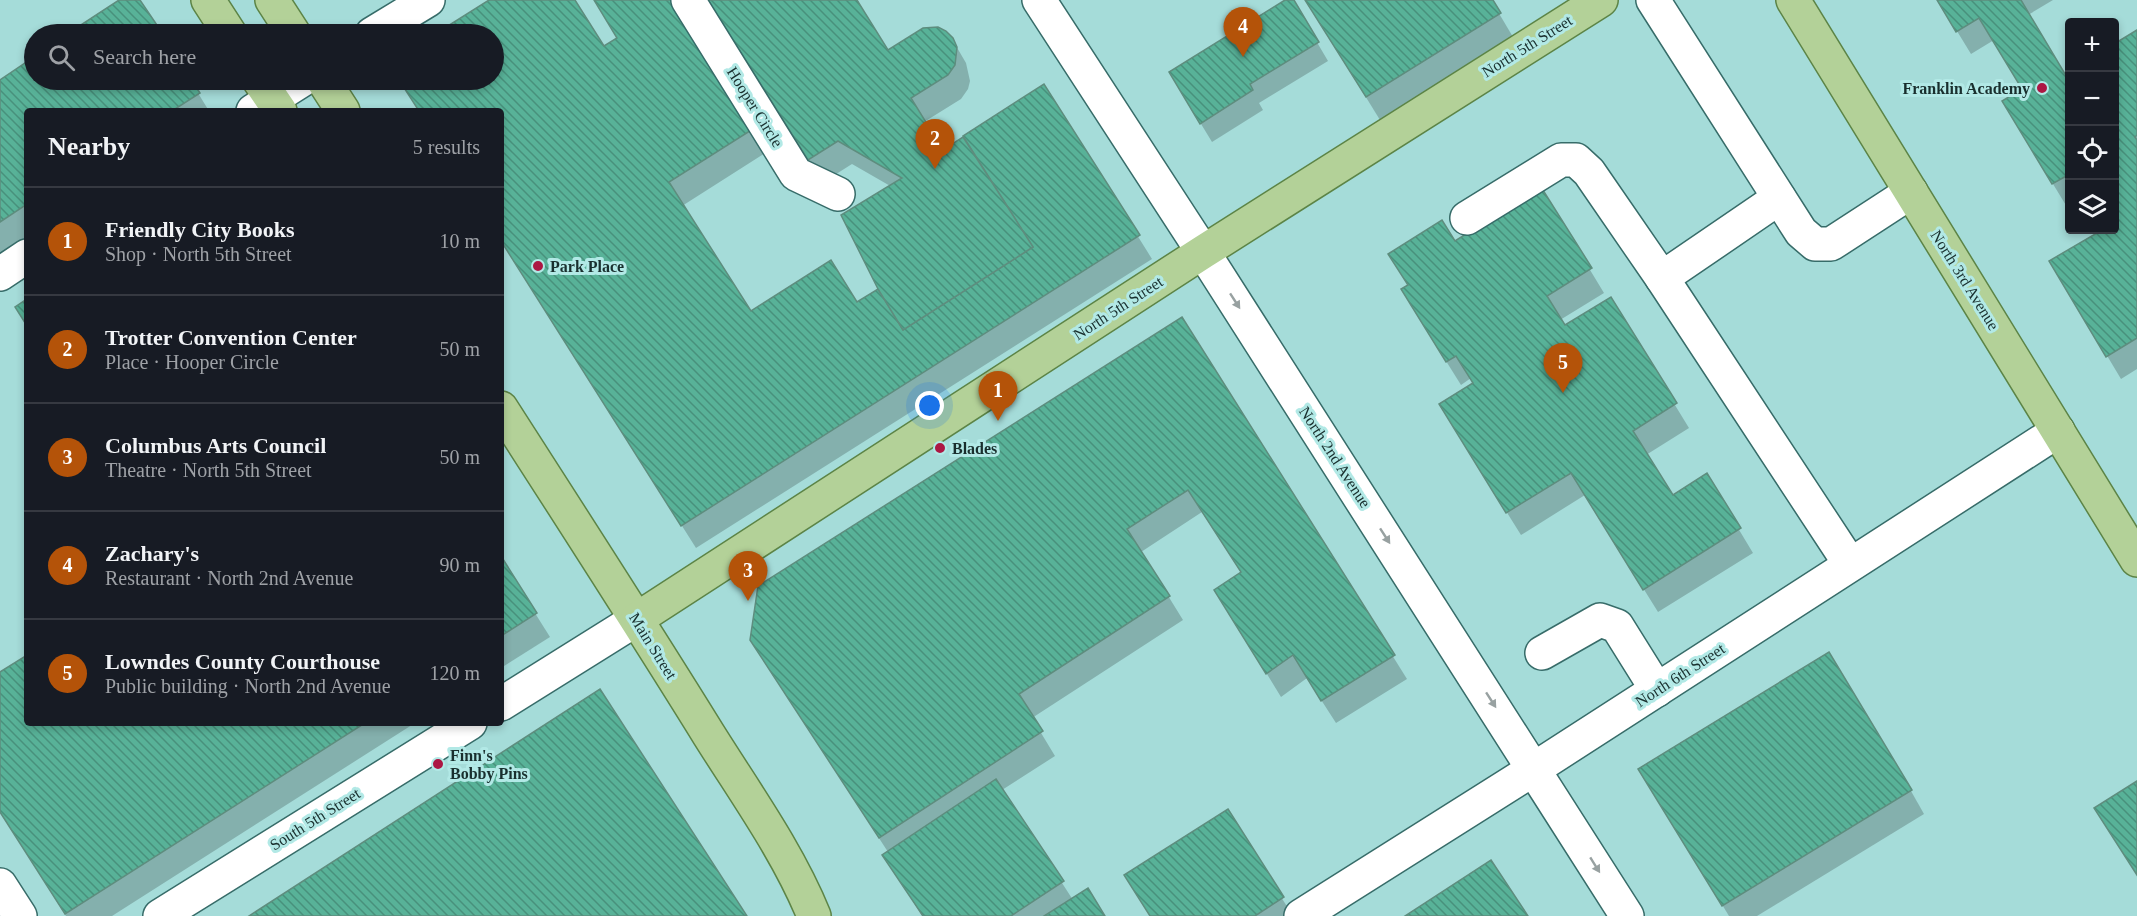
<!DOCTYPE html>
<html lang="en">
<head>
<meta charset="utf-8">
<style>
	body { margin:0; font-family:Georgia,serif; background:#242831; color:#f1f3f6 }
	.controls { position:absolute; right:18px; top:18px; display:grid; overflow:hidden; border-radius:6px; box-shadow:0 3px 9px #0003 }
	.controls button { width:54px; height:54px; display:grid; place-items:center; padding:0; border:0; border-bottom:2px solid #363941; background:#171b24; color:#f1f3f6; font:30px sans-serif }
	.you { position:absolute; left:930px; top:406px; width:21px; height:21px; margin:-15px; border:4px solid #fff; border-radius:50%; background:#1a73e8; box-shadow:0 0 0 9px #1a73e833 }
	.badge { display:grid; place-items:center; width:39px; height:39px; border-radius:50%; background:#b45309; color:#fff; font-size:20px; font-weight:700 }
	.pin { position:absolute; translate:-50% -50px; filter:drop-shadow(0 2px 3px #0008) }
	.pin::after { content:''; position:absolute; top:32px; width:21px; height:18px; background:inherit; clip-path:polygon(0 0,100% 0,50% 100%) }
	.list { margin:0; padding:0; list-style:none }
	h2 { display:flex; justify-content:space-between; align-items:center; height:78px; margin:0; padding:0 24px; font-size:26px }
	h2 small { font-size:20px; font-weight:400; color:#9ea1a6 }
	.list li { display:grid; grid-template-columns:39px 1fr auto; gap:18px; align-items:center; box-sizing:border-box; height:108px; padding:0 24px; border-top:2px solid #363941 }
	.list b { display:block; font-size:22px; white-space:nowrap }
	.list p { margin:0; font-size:20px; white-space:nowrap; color:#9ea1a6 }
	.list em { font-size:20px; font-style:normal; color:#9ea1a6 }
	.icon { flex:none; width:33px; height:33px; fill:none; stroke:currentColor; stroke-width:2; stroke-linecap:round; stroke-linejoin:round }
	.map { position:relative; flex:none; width:2137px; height:916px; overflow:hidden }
	.search { position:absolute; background:#171b24; box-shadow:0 3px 9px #0003; left:24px; top:24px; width:480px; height:66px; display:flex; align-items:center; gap:15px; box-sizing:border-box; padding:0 21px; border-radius:33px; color:#9ea1a6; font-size:22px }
	.panel { position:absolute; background:#171b24; box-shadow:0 3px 9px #0003; left:24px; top:108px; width:480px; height:618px; border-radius:6px }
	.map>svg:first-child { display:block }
	.shadow { fill:#0003 }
	.building { fill:url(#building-back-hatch); stroke:#5e8d7e; stroke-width:1.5 }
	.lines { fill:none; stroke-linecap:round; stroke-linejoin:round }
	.minor-casing { stroke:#376c69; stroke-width:36 }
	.major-casing { stroke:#5c8446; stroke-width:36 }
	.minor { stroke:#fff; stroke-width:33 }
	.major { stroke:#b3d198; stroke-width:33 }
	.oneway { fill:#98a1a1 }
	.poi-dot { fill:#ac1743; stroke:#b2e9e6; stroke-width:2 }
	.labels { text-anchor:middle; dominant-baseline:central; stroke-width:6; stroke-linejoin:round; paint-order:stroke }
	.street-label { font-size:16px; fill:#192f2e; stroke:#b2e9e6 }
	.poi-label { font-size:16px; font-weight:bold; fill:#192f2e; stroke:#b2e9e6; text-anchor:start }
</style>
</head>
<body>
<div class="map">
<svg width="2137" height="916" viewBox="0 0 2137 916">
	<defs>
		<pattern id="building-back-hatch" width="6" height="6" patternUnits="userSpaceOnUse" patternTransform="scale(1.5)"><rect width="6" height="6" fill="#58b298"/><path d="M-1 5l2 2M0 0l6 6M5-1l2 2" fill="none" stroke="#48917c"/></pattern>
	</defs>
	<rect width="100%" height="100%" fill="#a5dcd9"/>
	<g class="shadow">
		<polygon points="122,0 139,0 161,34 70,34"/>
		<polygon points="492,0 573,0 604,49 618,39 594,0 669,0 765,153 682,206 750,313 857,304 880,290 892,187 852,164 822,183 709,0 855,0 887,52 952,39 966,63 970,81 968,89 961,99 924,122 942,152 1044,86 1152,259 696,548 501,240 501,111 419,111 400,80 494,80 494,34 438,34"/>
		<polygon points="1288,0 1292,0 1328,61 1259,103 1263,110 1212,142 1181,91"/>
		<polygon points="1306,0 1491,0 1513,37 1380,120"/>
		<polygon points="1938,0 2053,0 2028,15 2064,76 2070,73 2070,205 2067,207 2017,125 2024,89 1994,40 1971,54"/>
		<polygon points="2137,32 2137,369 2121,379 2051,262 2104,230 2114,230"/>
		<polygon points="34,58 34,80 190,80 209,111 27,111 27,236 0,254 0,81"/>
		<polygon points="1541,189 1604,293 1560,320 1565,327 1610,299 1689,428 1646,455 1672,497 1706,475 1753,553 1658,612 1585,495 1521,535 1454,428 1474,384 1471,378 1461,385 1416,313 1455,243"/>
		<polygon points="1182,319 1407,679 1336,723 1307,678 1281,697 1230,614 1242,574 1202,512 1141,552 1183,620 1032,718 1055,756 1002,790 1073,900 1104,916 922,916 884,855 888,852 766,664"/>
		<polygon points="501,559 550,637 501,668"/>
		<polygon points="27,657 27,723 415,723 112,916 66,916 0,812 0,674"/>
		<polygon points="1911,791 1924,814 1757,916 1729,916 1654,793"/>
		<polygon points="1227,811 1293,916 1151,916"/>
	</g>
	<g class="building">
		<polygon points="119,0 140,0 163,34 67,34"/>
		<polygon points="489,0 575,0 604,46 617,38 594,0 671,0 753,129 669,182 751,311 831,260 857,302 878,289 903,330 1033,247 963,136 1044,84 1140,235 681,526 501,241 501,111 419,111 399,80 494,80 494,34 435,34"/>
		<polygon points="708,0 857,0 888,50 923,28 938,27 946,31 953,38 957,47 955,65 948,75 911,98 943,150 963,137 1033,247 903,330 878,289 841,215 902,178 838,141 808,160"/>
		<polygon points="1285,0 1294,0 1319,42 1250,84 1253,90 1200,124 1169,72"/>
		<polygon points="1305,0 1493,0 1501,13 1366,97"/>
		<polygon points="1937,0 2021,0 2065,74 2070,71 2070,174 2052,184 2002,101 2022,89 1979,18 1956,32"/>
		<polygon points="2137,30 2137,135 2135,137 2137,140 2137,338 2106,357 2049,261 2102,230 2114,230 2114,44"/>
		<polygon points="34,57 34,80 192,80 200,93 172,111 27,111 27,204 0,222 0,80"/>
		<polygon points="1541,187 1592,268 1547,296 1565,325 1611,297 1677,403 1633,431 1673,495 1707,473 1741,528 1643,590 1571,473 1506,513 1439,404 1473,383 1456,356 1446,362 1401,289 1408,285 1388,254 1442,220 1455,241"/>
		<polygon points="27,299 27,326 15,307"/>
		<polygon points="1182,317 1395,655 1321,701 1293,655 1266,674 1214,590 1241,572 1188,490 1127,529 1170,596 1019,694 1043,731 879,838 750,640 758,586"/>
		<polygon points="501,556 537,613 501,636"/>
		<polygon points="1829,652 1912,790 1722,906 1638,769"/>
		<polygon points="27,655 27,723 365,723 65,914 0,812 0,672"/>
		<polygon points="600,689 747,916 249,916"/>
		<polygon points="996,779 1064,881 1011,916 923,916 882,855"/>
		<polygon points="2137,781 2137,875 2094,808"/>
		<polygon points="1228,809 1284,897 1255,916 1150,916 1124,875"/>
		<polygon points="1491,860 1528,916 1405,916"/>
		<polygon points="1088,888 1105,916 1044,916"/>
	</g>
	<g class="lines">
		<defs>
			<g id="minor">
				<polyline points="688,0 796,174 838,194"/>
				<polyline points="1039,0 1203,252 1627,916"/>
				<polyline points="1653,0 1801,232 1815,244 1831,244 1911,192"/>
				<polyline points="372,34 428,0"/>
				<polyline points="253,111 302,80"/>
				<polyline points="1467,218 1561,160 1576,160 1589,172 1662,278 1779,198"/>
				<polyline points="0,274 27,256"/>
				<polyline points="1662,278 1850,564"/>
				<polyline points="1542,653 1600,620 1617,626 1657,690"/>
				<polyline points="501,704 637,619"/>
				<polyline points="0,885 20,916"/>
				<polyline points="160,916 470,723"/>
				<polyline points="1301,916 1534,769 2058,431"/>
			</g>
			<g id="major">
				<polyline points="208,0 230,34"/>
				<polyline points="272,0 294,34"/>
				<polyline points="1793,0 2137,560"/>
				<polyline points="259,80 280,111"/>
				<polyline points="323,80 343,111"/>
				<path d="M 501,408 C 571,517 641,625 709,735 C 746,794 788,852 814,916"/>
				<polyline points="637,619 1203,252 1601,0"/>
			</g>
		</defs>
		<use href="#minor" class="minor-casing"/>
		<use href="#major" class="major-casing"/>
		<use href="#minor" class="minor"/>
		<use href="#major" class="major"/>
	</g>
	<defs><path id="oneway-solid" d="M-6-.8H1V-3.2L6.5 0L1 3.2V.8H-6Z" transform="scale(1.5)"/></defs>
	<g class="oneway">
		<use href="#oneway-solid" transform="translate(1235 301) rotate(57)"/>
		<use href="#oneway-solid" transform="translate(1385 536) rotate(57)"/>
		<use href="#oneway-solid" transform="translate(1491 700) rotate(57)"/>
		<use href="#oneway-solid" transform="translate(1595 865) rotate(58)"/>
	</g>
	<g class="poi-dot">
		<circle cx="2042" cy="88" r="6"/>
		<circle cx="538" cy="266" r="6"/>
		<circle cx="940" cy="448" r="6"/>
		<circle cx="438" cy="764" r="6"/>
	</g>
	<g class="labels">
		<g class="street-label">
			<text transform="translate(1527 46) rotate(-32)">North 5th Street</text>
			<text transform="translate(755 107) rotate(58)">Hooper Circle</text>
			<text transform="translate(1965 280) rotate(58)">North 3rd Avenue</text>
			<text transform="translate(1118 308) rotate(-33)">North 5th Street</text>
			<text transform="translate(1335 457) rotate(57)">North 2nd Avenue</text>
			<text transform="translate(653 646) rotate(58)">Main Street</text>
			<text transform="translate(1680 675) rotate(-33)">North 6th Street</text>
			<text transform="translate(315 819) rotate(-32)">South 5th Street</text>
		</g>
		<g class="poi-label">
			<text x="2030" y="88" text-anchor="end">Franklin Academy</text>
			<text x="550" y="266">Park Place</text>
			<text x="952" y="448">Blades</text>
			<text x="450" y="755">Finn's<tspan x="450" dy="18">Bobby Pins</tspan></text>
		</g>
	</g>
</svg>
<div class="controls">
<button>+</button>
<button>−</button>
<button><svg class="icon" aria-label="locate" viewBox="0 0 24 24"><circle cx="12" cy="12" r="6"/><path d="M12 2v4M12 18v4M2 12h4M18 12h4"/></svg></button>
<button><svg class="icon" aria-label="layers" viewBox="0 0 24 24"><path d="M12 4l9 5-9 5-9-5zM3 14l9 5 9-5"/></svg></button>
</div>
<div class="you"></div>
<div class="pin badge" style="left:998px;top:421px">1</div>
<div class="pin badge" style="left:935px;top:169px">2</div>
<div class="pin badge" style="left:748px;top:601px">3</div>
<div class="pin badge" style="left:1243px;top:57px">4</div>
<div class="pin badge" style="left:1563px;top:393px">5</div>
<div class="search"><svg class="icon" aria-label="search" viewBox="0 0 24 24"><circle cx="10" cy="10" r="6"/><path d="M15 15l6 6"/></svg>Search here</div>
<section class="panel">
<h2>Nearby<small>5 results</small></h2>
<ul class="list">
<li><span class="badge">1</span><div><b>Friendly City Books</b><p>Shop · North 5th Street</p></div><em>10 m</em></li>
<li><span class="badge">2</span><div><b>Trotter Convention Center</b><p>Place · Hooper Circle</p></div><em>50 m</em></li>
<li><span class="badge">3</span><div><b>Columbus Arts Council</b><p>Theatre · North 5th Street</p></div><em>50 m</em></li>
<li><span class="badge">4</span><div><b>Zachary's</b><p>Restaurant · North 2nd Avenue</p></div><em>90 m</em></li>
<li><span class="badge">5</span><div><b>Lowndes County Courthouse</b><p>Public building · North 2nd Avenue</p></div><em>120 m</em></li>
</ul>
</section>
</div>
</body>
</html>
